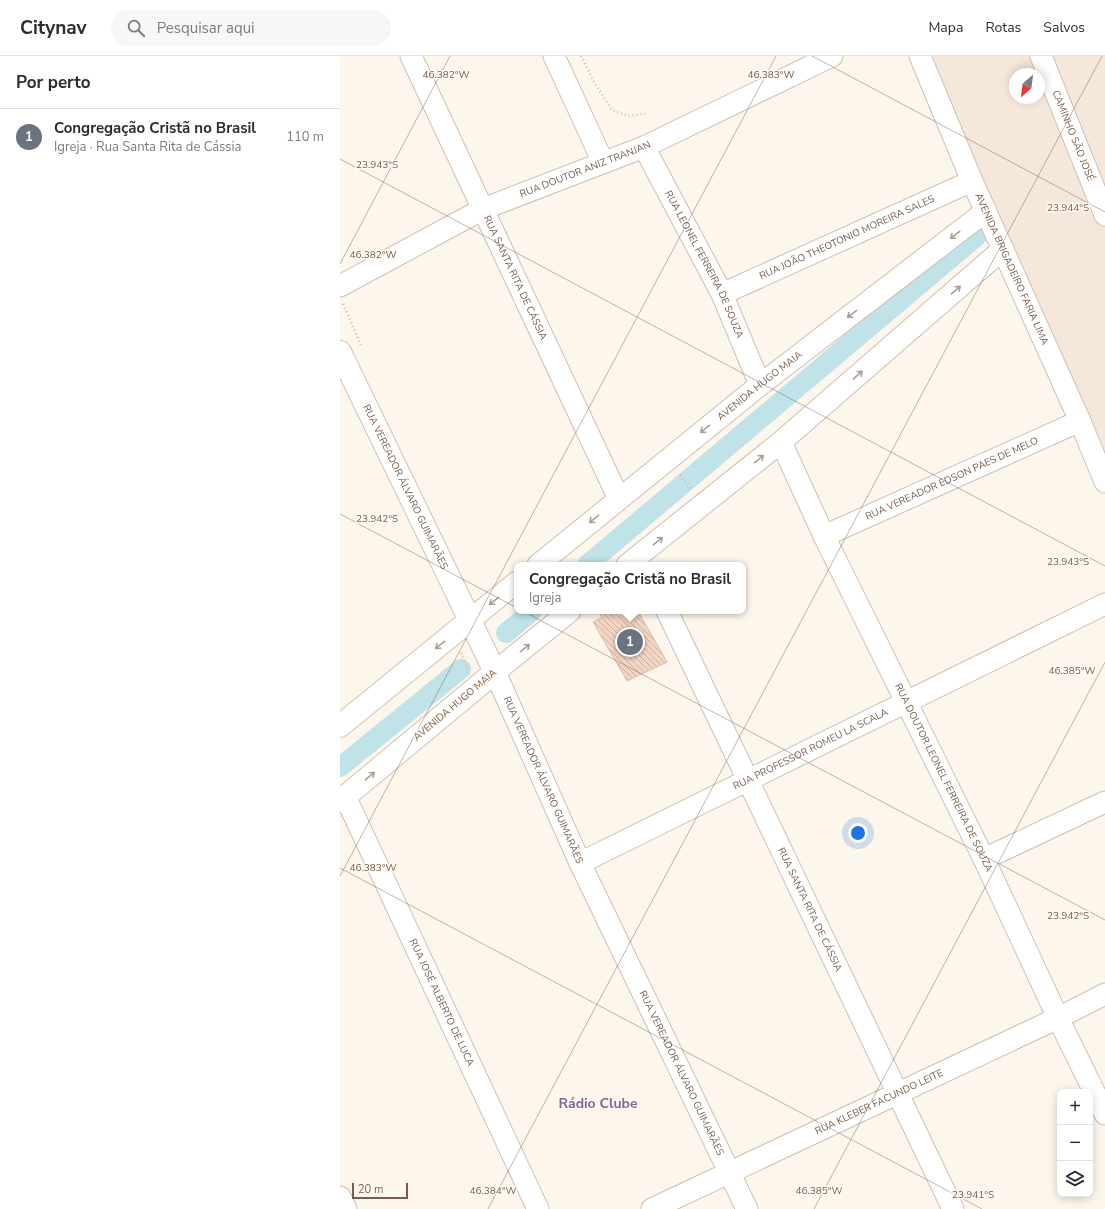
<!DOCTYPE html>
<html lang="pt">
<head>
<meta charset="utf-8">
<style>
	body { margin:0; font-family:"Nunito Sans",sans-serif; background:#f7f7f7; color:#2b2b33 }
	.controls { position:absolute; right:12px; bottom:12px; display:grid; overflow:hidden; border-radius:8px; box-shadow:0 2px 10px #0003 }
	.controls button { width:36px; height:36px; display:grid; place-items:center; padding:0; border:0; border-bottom:1px solid #e1e1e2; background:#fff; color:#2b2b33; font:20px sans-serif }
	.compass { position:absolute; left:669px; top:12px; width:36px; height:36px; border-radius:50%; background:#fff; box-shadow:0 2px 10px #0003; rotate:208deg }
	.scale { position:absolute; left:12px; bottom:10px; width:56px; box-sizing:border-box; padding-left:4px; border:2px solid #7a5c4d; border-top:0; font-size:11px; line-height:14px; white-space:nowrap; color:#7a5c4d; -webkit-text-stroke:3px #fffaf3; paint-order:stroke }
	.you { position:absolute; left:518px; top:777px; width:14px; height:14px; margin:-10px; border:3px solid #fff; border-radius:50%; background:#1a73e8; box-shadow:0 0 0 6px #1a73e833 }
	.badge { display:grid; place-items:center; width:26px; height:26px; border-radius:50%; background:#7c3aed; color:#fff; font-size:13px; font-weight:700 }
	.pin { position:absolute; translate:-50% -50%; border:2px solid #fff; box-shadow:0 1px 4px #0006 }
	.popup { position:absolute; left:174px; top:506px; width:232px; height:52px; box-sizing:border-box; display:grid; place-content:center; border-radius:8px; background:#fff; filter:drop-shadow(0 1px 3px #0005); font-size:13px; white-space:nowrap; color:#7c7c81 }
	.popup b { font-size:15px; color:#2b2b33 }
	.popup::after { content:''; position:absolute; left:50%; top:100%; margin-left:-8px; border:8px solid transparent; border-top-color:#fff }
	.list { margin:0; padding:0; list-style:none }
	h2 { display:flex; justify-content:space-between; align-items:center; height:52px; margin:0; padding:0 16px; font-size:17px }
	h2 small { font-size:13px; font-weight:400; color:#7c7c81 }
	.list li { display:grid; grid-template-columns:26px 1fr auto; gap:12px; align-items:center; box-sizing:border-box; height:56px; padding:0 16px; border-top:1px solid #e1e1e2 }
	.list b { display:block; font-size:15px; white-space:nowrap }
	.list p { margin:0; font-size:13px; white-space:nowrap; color:#7c7c81 }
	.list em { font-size:13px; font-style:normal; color:#7c7c81 }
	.icon { flex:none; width:22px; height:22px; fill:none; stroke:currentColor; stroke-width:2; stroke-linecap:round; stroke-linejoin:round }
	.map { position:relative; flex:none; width:765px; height:1153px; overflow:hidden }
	header { display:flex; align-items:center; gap:24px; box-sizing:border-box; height:56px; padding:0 20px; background:#fff; border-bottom:1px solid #e1e1e2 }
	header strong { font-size:19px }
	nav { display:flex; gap:22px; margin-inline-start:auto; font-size:14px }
	.search { width:280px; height:36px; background:#f7f7f7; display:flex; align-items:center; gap:10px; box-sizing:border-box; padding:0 14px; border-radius:22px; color:#7c7c81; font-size:15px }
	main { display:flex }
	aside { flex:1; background:#fff }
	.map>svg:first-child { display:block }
	.residential { fill:#f5e8da; fill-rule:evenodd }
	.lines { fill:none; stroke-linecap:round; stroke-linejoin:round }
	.canal { stroke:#bfe3e8; stroke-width:20 }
	.building { fill:url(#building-back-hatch); stroke:#e6bba3 }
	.street-casing { stroke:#d1beb0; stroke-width:23 }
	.secondary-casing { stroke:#d6c0b0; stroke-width:24 }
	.path { stroke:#d9b8a5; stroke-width:2.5; stroke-dasharray:1 3; stroke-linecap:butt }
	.street { stroke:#fff; stroke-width:21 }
	.secondary { stroke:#fff; stroke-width:22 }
	.oneway { stroke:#af9d94 }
	.ticks { fill:none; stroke:#7a5c4d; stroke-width:1; stroke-opacity:0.45 }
	.labels { text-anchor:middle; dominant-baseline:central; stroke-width:3; stroke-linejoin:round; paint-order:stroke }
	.street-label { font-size:10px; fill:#7a5c4d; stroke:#fffaf3 }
	.district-label { font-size:14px; font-weight:bold; fill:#846695; stroke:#fffaf3 }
	.ticks-label { font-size:10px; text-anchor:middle; fill:#7a5c4d; stroke:#fffaf3; stroke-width:3; stroke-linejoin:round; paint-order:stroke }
</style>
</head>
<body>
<header>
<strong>Citynav</strong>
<div class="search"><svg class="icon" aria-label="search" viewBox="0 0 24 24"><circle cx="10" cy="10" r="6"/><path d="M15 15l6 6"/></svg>Pesquisar aqui</div>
<nav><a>Mapa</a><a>Rotas</a><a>Salvos</a></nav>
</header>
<main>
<aside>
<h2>Por perto<small></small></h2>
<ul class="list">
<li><span class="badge" style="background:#6b7280">1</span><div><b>Congregação Cristã no Brasil</b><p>Igreja · Rua Santa Rita de Cássia</p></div><em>110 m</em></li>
</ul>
</aside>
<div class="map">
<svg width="765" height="1153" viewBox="0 0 765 1153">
	<defs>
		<pattern id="building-back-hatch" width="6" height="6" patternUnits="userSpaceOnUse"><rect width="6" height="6" fill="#f3d5c3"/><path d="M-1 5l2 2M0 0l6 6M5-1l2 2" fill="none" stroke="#cab0a1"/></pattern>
	</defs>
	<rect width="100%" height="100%" fill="#fdf6ec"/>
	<path class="residential" d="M 582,0 L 765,0 L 765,427 ZM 675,18 L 699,18 L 699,42 L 675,42 Z"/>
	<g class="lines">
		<g class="canal">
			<polyline points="247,509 637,180"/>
			<polyline points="166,577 192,555"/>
			<polyline points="0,711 121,613"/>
		</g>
	</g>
	<polygon class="building" points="258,555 298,555 327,606 287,625 253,566 262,561"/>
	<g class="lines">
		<defs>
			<g id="street">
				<path id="s1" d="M 71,0 L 279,443"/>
				<polyline points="214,0 263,106"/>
				<path id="s2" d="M 580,0 L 632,125 L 740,365 L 765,426"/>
				<path id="s3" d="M 701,0 L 765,159"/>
				<path id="s4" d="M 304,91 L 382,238 L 420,329"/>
				<path id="s5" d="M 0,230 L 143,153 L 304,91 L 492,0"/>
				<path id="s6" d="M 382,238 L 632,125"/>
				<path id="s7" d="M 441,386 L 484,480 L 644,803 L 718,962 L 765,1058"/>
				<path id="s8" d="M 484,480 L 740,365"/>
				<path id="s9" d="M 198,509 L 420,329 L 646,155"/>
				<polyline points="287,509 441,386 663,193"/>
				<path id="s10" d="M 230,555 L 155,616 L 240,807 L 407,1153"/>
				<path id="s11" d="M 327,555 L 613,1153"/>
				<polyline points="130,564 177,526"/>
				<path id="s12" d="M 5,740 L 198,1153"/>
				<polyline points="644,803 765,746"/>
				<path id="s13" d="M 240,807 L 765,548"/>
				<polyline points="0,1141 6,1153"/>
				<path id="s14" d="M 312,1153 L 718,962 L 765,938"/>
			</g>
			<g id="secondary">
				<path id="s15" d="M 0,296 L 155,616 L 0,745"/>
				<polyline points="0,670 130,564"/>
			</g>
		</defs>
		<use href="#street" class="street-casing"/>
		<use href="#secondary" class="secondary-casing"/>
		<g class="path">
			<polyline points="241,0 254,26 272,54 288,60 308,57"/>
			<polyline points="3,248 21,289"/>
			<polyline points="340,419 352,434"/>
			<polyline points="121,597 128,613"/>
		</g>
		<use href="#street" class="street"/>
		<use href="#secondary" class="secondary"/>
	</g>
	<defs><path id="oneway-shaft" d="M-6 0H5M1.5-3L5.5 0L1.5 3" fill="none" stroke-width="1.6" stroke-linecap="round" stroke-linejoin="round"/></defs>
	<g class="oneway">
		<use href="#oneway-shaft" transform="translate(615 179) rotate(143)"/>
		<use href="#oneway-shaft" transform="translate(616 234) rotate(-41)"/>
		<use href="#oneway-shaft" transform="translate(512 258) rotate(143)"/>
		<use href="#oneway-shaft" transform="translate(518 319) rotate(-41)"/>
		<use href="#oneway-shaft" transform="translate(365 373) rotate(141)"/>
		<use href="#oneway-shaft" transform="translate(419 403) rotate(-39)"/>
		<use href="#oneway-shaft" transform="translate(254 463) rotate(141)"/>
		<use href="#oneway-shaft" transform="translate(318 485) rotate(-39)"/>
		<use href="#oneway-shaft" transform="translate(154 545) rotate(141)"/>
		<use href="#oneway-shaft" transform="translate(100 589) rotate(141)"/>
		<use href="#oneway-shaft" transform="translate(185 592) rotate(-39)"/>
		<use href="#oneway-shaft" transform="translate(30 720) rotate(-40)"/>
	</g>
	<path class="ticks" d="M 472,0 L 765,156M 0,103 L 765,510M 0,208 L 110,0M 0,458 L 765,864M 0,812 L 642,1153M 0,820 L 436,0M 148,1153 L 762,0M 474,1153 L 765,606"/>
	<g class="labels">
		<g class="street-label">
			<text stroke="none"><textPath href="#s3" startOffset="86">CAMINHO SÃO JOSÉ</textPath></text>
			<text stroke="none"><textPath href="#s5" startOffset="272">RUA DOUTOR ANIZ TRANJAN</textPath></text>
			<text stroke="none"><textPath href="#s6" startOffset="137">RUA JOÃO THEOTONIO MOREIRA SALES</textPath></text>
			<text stroke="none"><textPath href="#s4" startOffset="132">RUA LEONEL FERREIRA DE SOUZA</textPath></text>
			<text stroke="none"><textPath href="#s2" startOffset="232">AVENIDA BRIGADEIRO FARIA LIMA</textPath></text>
			<text stroke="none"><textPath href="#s1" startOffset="245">RUA SANTA RITA DE CÁSSIA</textPath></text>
			<text stroke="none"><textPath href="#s9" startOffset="285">AVENIDA HUGO MAIA</textPath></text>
			<text stroke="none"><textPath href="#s8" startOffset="140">RUA VEREADOR EDSON PAES DE MELO</textPath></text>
			<text stroke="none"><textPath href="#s15" startOffset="150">RUA VEREADOR ÁLVARO GUIMARÃES</textPath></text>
			<text transform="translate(115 649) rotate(-40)">AVENIDA HUGO MAIA</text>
			<text stroke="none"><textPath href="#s13" startOffset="257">RUA PROFESSOR ROMEU LA SCALA</textPath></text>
			<text stroke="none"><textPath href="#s7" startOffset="373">RUA DOUTOR LEONEL FERREIRA DE SOUZA</textPath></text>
			<text stroke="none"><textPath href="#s10" startOffset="215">RUA VEREADOR ÁLVARO GUIMARÃES</textPath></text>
			<text stroke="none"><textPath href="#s11" startOffset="331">RUA SANTA RITA DE CÁSSIA</textPath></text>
			<text stroke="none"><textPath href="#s12" startOffset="228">RUA JOSÉ ALBERTO DE LUCA</textPath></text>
			<text stroke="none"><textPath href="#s10" startOffset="539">RUA VEREADOR ÁLVARO GUIMARÃES</textPath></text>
			<text stroke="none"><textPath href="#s14" startOffset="251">RUA KLEBER FACUNDO LEITE</textPath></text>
		</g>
		<g class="district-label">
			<text x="258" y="1047">Rádio Clube</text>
		</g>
	</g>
	<g class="ticks-label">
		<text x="106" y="22">46.382°W</text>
		<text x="431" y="22">46.383°W</text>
		<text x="37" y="112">23.943°S</text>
		<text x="728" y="155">23.944°S</text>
		<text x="33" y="202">46.382°W</text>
		<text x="37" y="466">23.942°S</text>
		<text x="728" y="509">23.943°S</text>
		<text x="732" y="618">46.385°W</text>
		<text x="33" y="815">46.383°W</text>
		<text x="728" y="863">23.942°S</text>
		<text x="153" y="1138">46.384°W</text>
		<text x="479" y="1138">46.385°W</text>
		<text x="633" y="1142">23.941°S</text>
	</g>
</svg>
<div class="controls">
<button>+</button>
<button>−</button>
<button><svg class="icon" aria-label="layers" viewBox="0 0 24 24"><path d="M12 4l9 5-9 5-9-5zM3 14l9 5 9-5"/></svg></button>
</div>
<svg class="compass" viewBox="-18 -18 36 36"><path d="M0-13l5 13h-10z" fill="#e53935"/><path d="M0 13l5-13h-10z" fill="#7c7c81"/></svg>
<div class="scale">20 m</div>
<div class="you"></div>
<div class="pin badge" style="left:290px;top:586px;background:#6b7280">1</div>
<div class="popup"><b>Congregação Cristã no Brasil</b>Igreja</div>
</div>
</main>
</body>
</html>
